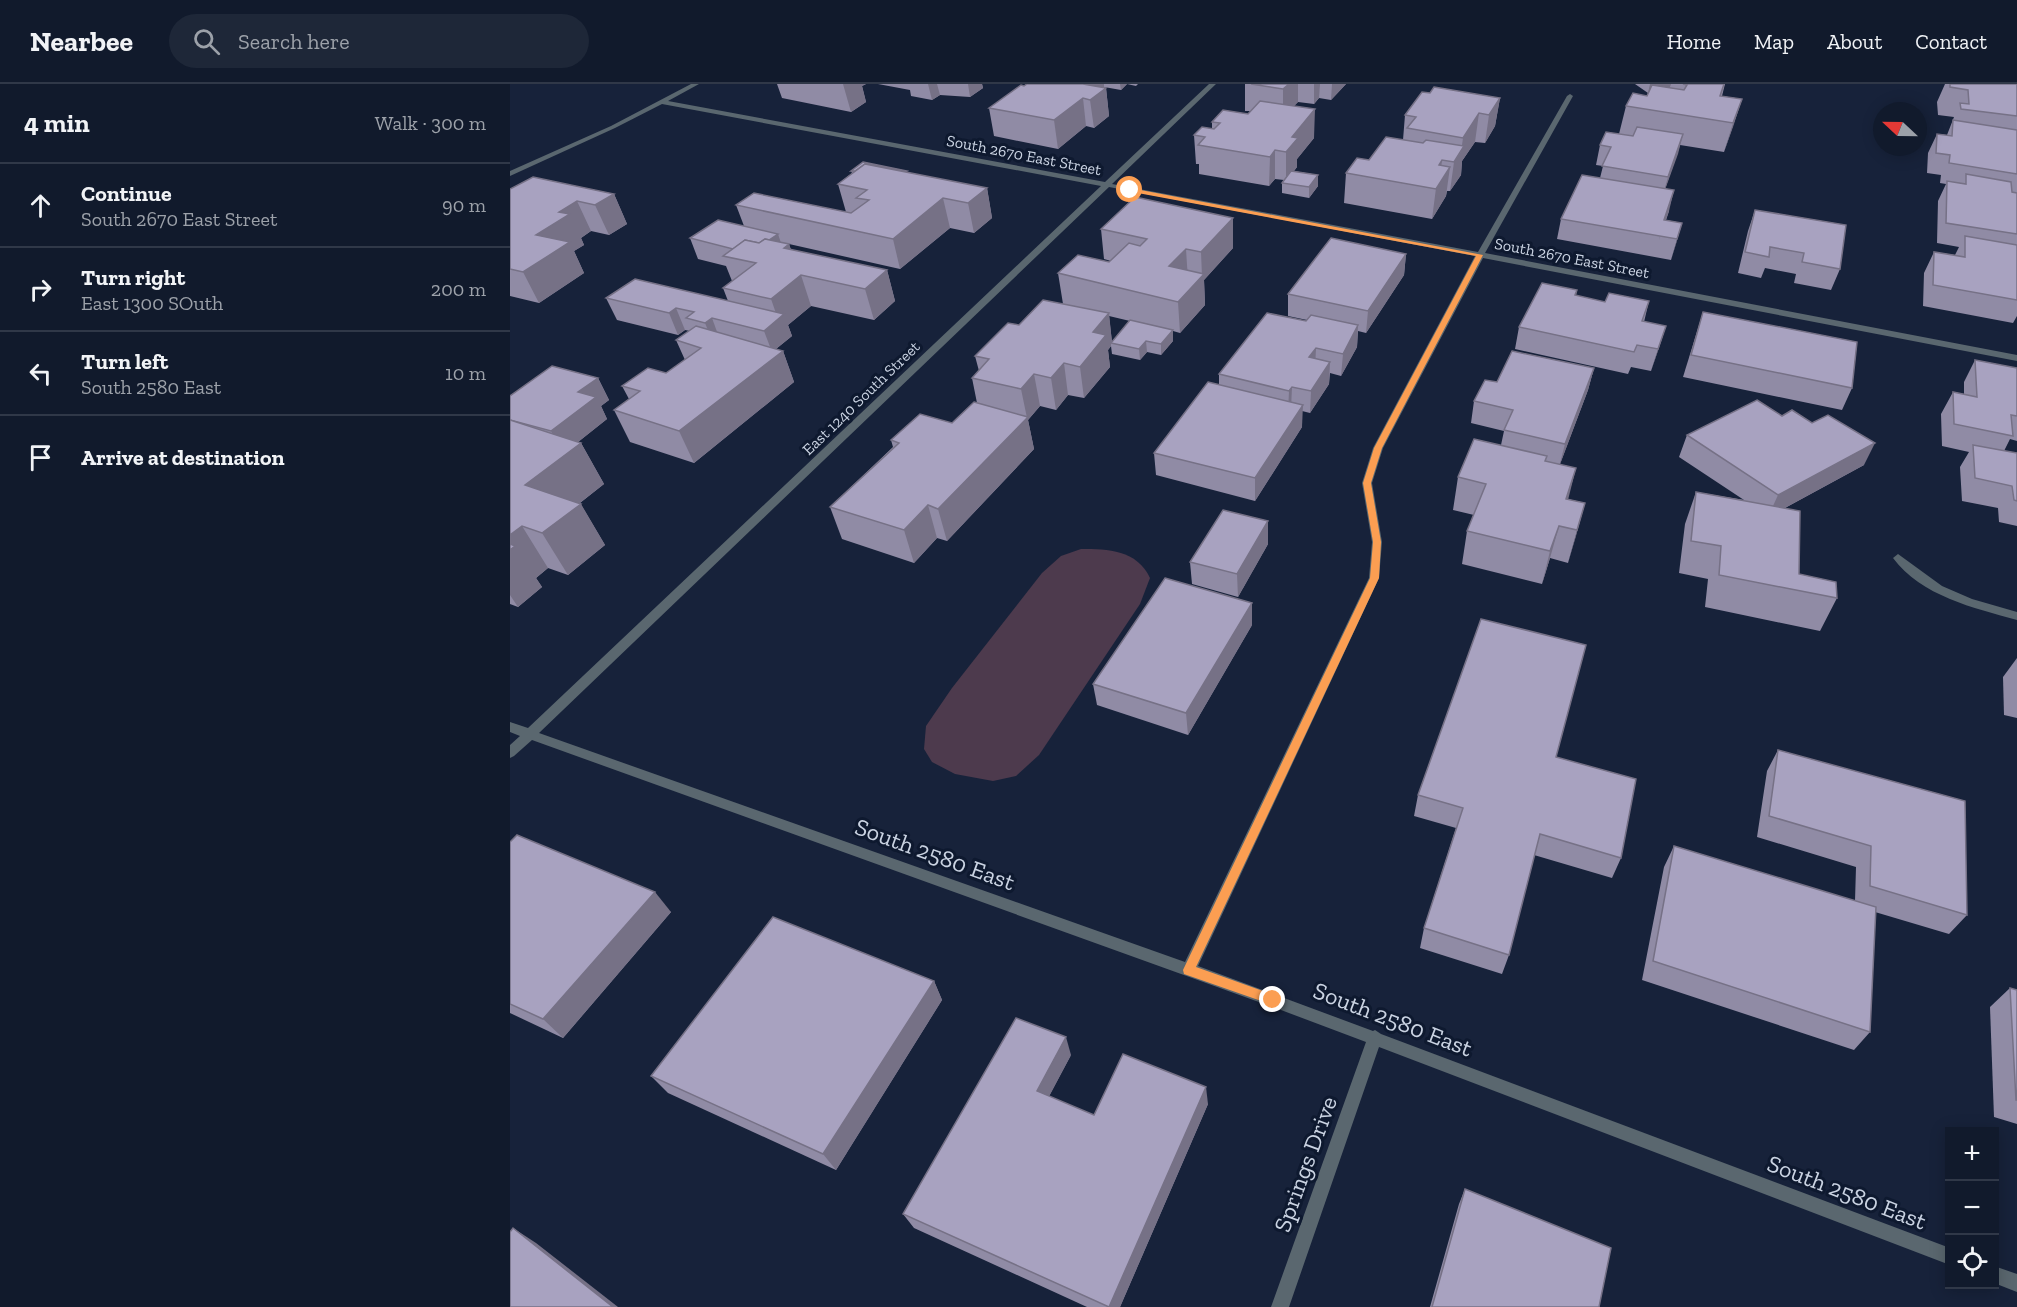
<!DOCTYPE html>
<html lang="en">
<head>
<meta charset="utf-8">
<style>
	body { margin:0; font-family:"Zilla Slab",serif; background:#1e2738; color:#f1f3f6 }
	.controls { position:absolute; right:18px; bottom:18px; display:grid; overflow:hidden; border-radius:0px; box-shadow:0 3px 15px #0003 }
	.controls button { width:54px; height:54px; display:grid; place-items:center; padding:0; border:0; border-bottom:2px solid #303848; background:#111a2c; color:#f1f3f6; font:30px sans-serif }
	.compass { position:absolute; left:1363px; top:18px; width:54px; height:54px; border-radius:50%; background:#111a2c; box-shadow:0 3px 15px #0003; rotate:292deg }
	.stop { position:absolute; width:18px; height:18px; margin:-14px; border:4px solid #fb9e52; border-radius:50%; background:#fff }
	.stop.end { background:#fb9e52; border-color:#fff; box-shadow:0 2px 6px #0008 }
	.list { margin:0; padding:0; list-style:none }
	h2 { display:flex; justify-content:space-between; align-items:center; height:78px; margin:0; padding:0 24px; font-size:26px }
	h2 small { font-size:20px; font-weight:400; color:#9ca1a9 }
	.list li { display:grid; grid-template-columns:39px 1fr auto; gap:18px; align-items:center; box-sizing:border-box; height:84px; padding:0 24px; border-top:2px solid #303848 }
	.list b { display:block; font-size:22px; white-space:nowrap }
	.list p { margin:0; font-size:20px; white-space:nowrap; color:#9ca1a9 }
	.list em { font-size:20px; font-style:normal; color:#9ca1a9 }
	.icon { flex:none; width:33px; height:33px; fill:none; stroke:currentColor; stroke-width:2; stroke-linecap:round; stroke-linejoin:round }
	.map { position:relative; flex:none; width:1507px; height:1223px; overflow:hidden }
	header { display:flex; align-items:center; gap:36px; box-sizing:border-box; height:84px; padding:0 30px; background:#111a2c; border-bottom:2px solid #303848 }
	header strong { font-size:28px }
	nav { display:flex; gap:33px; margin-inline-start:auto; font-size:21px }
	.search { width:420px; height:54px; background:#1e2738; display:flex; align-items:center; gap:15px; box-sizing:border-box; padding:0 21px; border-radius:33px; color:#9ca1a9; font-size:22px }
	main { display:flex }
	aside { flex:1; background:#111a2c }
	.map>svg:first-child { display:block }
	.green { fill:#4d3a4d }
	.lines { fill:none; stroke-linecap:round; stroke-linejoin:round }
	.street { fill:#5a676f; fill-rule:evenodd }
	.wall { fill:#908ba5; fill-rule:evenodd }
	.shaded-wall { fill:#767186 }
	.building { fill:#a8a2c0; stroke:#767186; stroke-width:1.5 }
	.route { fill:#fb9e52 }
	.labels { text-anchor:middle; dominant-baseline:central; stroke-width:6; stroke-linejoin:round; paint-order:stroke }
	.far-street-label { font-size:16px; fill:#cad3e2; stroke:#0e192f }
	.near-street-label { font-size:24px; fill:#cad3e2; stroke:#0e192f }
</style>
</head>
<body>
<header>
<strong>Nearbee</strong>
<div class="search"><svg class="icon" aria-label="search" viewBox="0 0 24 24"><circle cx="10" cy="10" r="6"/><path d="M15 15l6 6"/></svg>Search here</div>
<nav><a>Home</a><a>Map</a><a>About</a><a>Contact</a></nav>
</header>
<main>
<aside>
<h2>4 min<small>Walk · 300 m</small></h2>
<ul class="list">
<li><svg class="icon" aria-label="ahead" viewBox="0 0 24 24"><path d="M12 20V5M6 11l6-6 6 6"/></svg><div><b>Continue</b><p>South 2670 East Street</p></div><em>90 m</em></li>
<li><svg class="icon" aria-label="right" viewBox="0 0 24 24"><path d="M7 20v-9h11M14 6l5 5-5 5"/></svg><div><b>Turn right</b><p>East 1300 SOuth</p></div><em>200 m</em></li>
<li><svg class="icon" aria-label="left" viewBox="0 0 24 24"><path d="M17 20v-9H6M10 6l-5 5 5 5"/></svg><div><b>Turn left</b><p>South 2580 East</p></div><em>10 m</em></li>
<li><svg class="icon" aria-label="arrive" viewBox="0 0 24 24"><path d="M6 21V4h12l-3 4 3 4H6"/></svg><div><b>Arrive at destination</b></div></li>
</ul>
</aside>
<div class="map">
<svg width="1507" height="1223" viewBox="0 0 1507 1223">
	<rect width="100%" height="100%" fill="#17223a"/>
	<path class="green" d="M 571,465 C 598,465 627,466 640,494 L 630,520 L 529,671 L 506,692 L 483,697 L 445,690 L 422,678 L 414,665 L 416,642 L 442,604 L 532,489 L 551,472 Z"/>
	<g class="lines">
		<g class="street">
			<path d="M 181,0 L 189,0 L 158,17 L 595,98 L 699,0 L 706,0 L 602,100 L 968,168 L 1057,12 L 1060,10 L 1063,12 L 975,169 L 1507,271 L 1507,277 L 973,174 L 873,364 L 862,399 L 872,458 L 869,494 L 688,882 L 863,947 L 865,946 L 871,950 L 1440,1164 L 1440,1181 L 869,963 L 779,1223 L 761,1223 L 856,958 L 763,923 L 22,656 L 4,672 L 0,674 L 0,661 L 10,652 L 0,648 L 0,638 L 18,644 L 591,102 L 152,20 L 105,44 L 0,92 L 0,87 L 101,42 ZM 599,103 L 965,172 L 863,364 L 852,399 L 862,458 L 859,494 L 675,878 L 29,649 Z"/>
			<path d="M 1388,470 L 1432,502 L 1462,515 L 1507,528 L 1507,536 C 1464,524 1411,512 1383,474 Z"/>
			<polygon points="1484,1182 1507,1190 1507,1208 1484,1199"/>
		</g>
	</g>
	<g class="wall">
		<polygon points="267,0 356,0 352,2 356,18 341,28 272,14"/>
		<polygon points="368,0 472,0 473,4 460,13 430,11 422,16 401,12 400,6"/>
		<polygon points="517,0 628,0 626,2 617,0 611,6 594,3 596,4 599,32 584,44 576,42 548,65 484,52 479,24"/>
		<polygon points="735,0 836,0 821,16 809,14 804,20 788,18 784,22 804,54 787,75 787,83 784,87 808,91 808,102 799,114 772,109 772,99 774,96 765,95 759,102 689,90 689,80 686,80 684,51 702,45 702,38 738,30 740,27 735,27"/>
		<polygon points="1125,0 1215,0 1212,12 1232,15 1214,68 1170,61 1155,105 1159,127 1156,136 1172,139 1161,176 1047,155 1051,135 1090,94 1093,82 1086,81 1090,61 1109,50 1116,22 1137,12 1138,9"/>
		<polygon points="1435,0 1507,0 1507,232 1503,239 1413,222 1414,189 1424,168 1445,171 1449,163 1427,159 1428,117 1436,100 1430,99 1431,91 1417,89 1418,69 1427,50 1437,51 1444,33 1428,31 1427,18"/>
		<polygon points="920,9 990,14 985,42 975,59 965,58 952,77 951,91 940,107 937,107 936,112 922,135 834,119 836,89 893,56 895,31"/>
		<polygon points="341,87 398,89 477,104 482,134 464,149 440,144 390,185 279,160 281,166 377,186 385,217 364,236 301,222 278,241 282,252 266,265 273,267 284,298 184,379 120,358 104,326 119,315 112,302 156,289 175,276 166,256 180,247 175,246 168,251 107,236 96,214 218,217 213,204 222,197 216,182 188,175 180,154 234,142 226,121 336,128 328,100 342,89"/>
		<polygon points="0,105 104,110 117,140 99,151 81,147 71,154 74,161 64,167 74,189 29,219 0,212"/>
		<polygon points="1245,126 1330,185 1321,206 1284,199 1286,190 1255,184 1251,194 1228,189 1238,147"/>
		<path d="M 723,134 L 723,164 L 694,196 L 695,221 L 670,249 L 663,247 L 663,257 L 651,271 L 637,268 L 630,276 L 602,270 L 601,262 L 598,266 L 600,283 L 574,314 L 558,311 L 546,326 L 530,322 L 518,336 L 524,365 L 437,457 L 427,454 L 404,479 L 332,455 L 320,423 L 383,363 L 381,356 L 442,339 L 467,319 L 462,294 L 469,287 L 465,272 L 509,241 L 553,220 L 548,189 L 599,178 L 601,177 L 594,175 L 591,145 ZM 599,232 L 620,237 L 602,258 Z"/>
		<polygon points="896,170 894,191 856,249 848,247 847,263 831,292 820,289 819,300 800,329 792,327 792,343 745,417 646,391 644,369 709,301 709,290 796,237 797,236 778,232 778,210"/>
		<polygon points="1067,206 1066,212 1095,218 1139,217 1134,238 1156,242 1141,287 1121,283 1118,290 1005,265 1009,243"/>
		<polygon points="1193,228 1342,304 1332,326 1173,293"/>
		<polygon points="1465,276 1507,284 1507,357 1500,355 1494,367 1507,369 1507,442 1489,438 1488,424 1452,417 1450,383 1459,368 1432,362 1431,330 1443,308 1454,310 1454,298"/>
		<polygon points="1084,284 1078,306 1050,380 1058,415 1075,419 1058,479 1040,474 1032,500 952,480 957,447 964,431 943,426 948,393 991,361 994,347 961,339 964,317 987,298"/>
		<polygon points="88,294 99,316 91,322 97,335 68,358 71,359 94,400 70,419 95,461 58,491 38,484 26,494 32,503 8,523 0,520 0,312"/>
		<polygon points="1177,351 1354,381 1275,424 1289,490 1327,514 1310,547 1195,523 1198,495 1169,489 1175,440 1186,408 1234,416 1169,373"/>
		<polygon points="758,437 758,460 728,513 682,500 680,478"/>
		<polygon points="742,541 678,651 587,621 583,600"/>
		<polygon points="1507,574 1507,634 1494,631 1493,593"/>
		<polygon points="1268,666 1457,831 1439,850 1365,828 1360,948 1344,966 1132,896 1154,783 1164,762 1345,817 1346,783 1247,753 1257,687"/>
		<polygon points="1046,673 1111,774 1102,794 1024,771 999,871 992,890 910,864 914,844 946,744 904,732 908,711"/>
		<polygon points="0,758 161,828 53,954 0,929"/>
		<polygon points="424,897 432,916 326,1086 158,1009 141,992"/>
		<polygon points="1500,904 1507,906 1507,1040 1484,1033 1480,923"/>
		<polygon points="561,971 539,1012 584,1031 698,1020 610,1223 577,1223 404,1144 393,1130"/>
		<polygon points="955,1105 1089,1223 920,1223 949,1120"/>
	</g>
	<g class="shaded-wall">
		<polygon points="332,0 356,0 352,2 356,18 341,28 333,0"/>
		<polygon points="418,0 427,0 430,11 422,16"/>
		<polygon points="458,0 472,0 473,4 460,13"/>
		<polygon points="573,0 594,0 594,5 596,4 599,32 584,44 580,16"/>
		<polygon points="610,0 617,0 611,6"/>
		<polygon points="779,0 788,0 788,18 773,33 773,5"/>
		<polygon points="804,0 810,0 809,14 804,20"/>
		<polygon points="822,0 836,0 821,16"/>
		<polygon points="1140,0 1161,0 1159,6 1138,9"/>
		<polygon points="573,14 576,42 548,65 544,36"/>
		<polygon points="990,14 985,42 975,59 979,31"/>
		<polygon points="1232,15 1223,43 1214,68 1223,39"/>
		<polygon points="805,25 804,54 787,75 787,83 776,97 776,68 782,53"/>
		<polygon points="969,29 965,58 952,77 951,91 940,107 944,78 951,68 953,54"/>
		<polygon points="1173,50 1168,70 1152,114 1158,93"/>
		<polygon points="765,66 765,95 759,102 760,73"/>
		<polygon points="932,76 929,100 940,83 936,112 922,135 929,81"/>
		<polygon points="808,91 808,102 799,114 799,103"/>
		<polygon points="477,104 482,134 464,149 458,119"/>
		<polygon points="1164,106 1159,127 1149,156 1154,136"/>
		<polygon points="104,110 117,140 99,151 85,121"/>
		<polygon points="433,114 440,144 390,185 383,155"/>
		<polygon points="67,117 81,147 71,154 74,161 64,167 74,189 29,219 13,188 26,151 49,128"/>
		<polygon points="723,134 723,164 694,196 695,221 670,249 668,218 692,192 691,168"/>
		<polygon points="1172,139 1166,160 1161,176 1167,155"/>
		<polygon points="268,150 275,171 251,162"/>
		<polygon points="279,160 289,191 274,164"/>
		<polygon points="676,165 678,196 659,182"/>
		<polygon points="896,170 894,191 856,249 858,227"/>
		<polygon points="377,186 385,217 364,236 355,205"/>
		<polygon points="291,191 301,222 278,241 282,252 262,268 254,247 268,235 261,215"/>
		<polygon points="166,224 175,246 168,251 159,229"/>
		<polygon points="599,229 602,259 601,259 601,262 598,266 600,283 574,314 570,283 583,248"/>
		<polygon points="202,234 210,256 204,261 195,239"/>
		<polygon points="848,241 847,263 831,292 833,270"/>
		<polygon points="1156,242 1149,264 1141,287 1148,265"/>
		<polygon points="663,246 663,257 651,271 651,260"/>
		<polygon points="636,257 637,268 630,276 629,265"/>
		<polygon points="806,264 805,286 799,273"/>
		<polygon points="273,267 284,298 184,379 169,347"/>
		<polygon points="820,278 819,300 800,329 801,307"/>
		<polygon points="554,279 558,311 546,326 541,294"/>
		<polygon points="1084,284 1078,306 1049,383 1055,360"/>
		<polygon points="524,290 530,322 518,336 524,365 437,457 428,425 517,334 511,305"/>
		<polygon points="88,294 99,316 91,322 97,335 53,370 41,347 68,308"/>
		<polygon points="782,303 781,325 778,329 779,307"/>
		<polygon points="793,321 792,343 745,417 745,394"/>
		<polygon points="71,359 94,400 40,442 15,401"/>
		<polygon points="1365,359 1354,381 1258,433 1268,411"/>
		<polygon points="1066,384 1058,416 1056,415"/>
		<polygon points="1075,419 1066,452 1058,479 1067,446"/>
		<polygon points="71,420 95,461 58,491 32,449"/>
		<polygon points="418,421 427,454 404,479 394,446"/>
		<polygon points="758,437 758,460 728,513 727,490"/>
		<polygon points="12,442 38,484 26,494 32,503 8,523 0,511 0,451"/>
		<polygon points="1049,442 1040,474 1032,500 1040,467"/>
		<polygon points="742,519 742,541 678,651 676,629"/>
		<polygon points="145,808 161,828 53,954 33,935"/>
		<polygon points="424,897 432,916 326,1086 313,1070"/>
		<polygon points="556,953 561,971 533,1024 527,1007"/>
		<polygon points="696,1003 698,1020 610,1223 599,1223"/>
		<polygon points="3,1144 26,1159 108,1223 103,1223"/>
	</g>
	<g class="building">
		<polygon points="517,0 573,0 596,4 580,16 573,14 544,36 479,24 511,1 514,2"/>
		<polygon points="741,0 779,0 773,5"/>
		<polygon points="1173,0 1214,0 1210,12 1232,15 1223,39 1116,22 1123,9 1137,12 1142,1 1174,6 1177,1"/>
		<polygon points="1440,0 1507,0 1507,32 1451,25 1450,19 1459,20 1458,6 1440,3"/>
		<polygon points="924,3 990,14 979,31 969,29 953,54 897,44 906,33 895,31 912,8 920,9"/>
		<polygon points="750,17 805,25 782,53 788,54 776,68 765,66 760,73 688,61 695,53 684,51 692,43 704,45 710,39 702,38 713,26 738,30"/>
		<polygon points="1443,36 1507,46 1507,90 1439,79 1440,71 1426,69 1427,50 1442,52"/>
		<polygon points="1127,43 1173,50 1158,93 1092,82 1101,63 1090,61 1096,48 1123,52"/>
		<polygon points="876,53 913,59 916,56 954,62 944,78 932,76 929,81 940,83 926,105 836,89 847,74 859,76"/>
		<polygon points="353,78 397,87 395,88 355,80 345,87 341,87"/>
		<polygon points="355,80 477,104 458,119 433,114 383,155 226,121 244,109 341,129 359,116 346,114 357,106 328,100"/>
		<polygon points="781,87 808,91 799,103 772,99"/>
		<polygon points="1456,90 1501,98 1502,108 1507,109 1507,150 1436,139 1437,97 1456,100"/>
		<polygon points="1072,91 1164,106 1154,136 1172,139 1167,155 1051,135"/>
		<polygon points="23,93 104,110 85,121 67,117 49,128 60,130 26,151 60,158 13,188 0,185 0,105"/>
		<polygon points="625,113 723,134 691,168 676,165 659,182 694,190 668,218 548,189 568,171 599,178 619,159 630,162 637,155 591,145"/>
		<polygon points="1245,126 1336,141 1330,185 1292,178 1294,169 1260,163 1259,173 1235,168"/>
		<polygon points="208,136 268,150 259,156 255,155 249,159 235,156 223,165 180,154"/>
		<polygon points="1455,152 1507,161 1507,216 1423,201 1424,168 1455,173"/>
		<polygon points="821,154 896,170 858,227 778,210"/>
		<polygon points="255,155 279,160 274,164 377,186 355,205 291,191 261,215 213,204 246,179 213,172 235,156 249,159"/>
		<polygon points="125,195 274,230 254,247 202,234 195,239 176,234 184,228 166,224 159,229 96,214"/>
		<polygon points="1032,199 1067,206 1065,211 1095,218 1099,209 1139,217 1132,237 1156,242 1148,265 1127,261 1124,268 1009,243"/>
		<polygon points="533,216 599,229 583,248 596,251 570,283 554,279 541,294 524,290 511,305 462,294 479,275 465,272 498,239 509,241"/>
		<polygon points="1193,228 1347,258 1342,304 1181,271"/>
		<polygon points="757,229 796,237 801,231 848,241 833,270 806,264 799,273 820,278 801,307 782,303 779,307 709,290"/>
		<polygon points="620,236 663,246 651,260 636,257 629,265 601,259"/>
		<polygon points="186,242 273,267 169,347 104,326 130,307 112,302 138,284 156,289 191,264 166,256"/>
		<polygon points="1002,267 1084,284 1055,360 994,346 1003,326 964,317 975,296 987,298"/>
		<polygon points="1465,276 1507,284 1507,332 1501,331 1503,352 1444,340 1443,308 1467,313"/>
		<polygon points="42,282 88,294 68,308 86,313 41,347 0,336 0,312"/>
		<polygon points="698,298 793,321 745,394 644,369"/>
		<polygon points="1247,316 1272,332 1282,326 1302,339 1318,331 1365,359 1268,411 1177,351"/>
		<polygon points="464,318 518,333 428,425 418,421 394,446 320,423 389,359 381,356 410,330 442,339"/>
		<polygon points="0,336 71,359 15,401 71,420 32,449 12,442 0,451"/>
		<polygon points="964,355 1037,372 1035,377 1066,384 1056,415 1075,419 1067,446 1049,442 1040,467 957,447 976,400 948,393"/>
		<polygon points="1463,361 1507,369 1507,417 1504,416 1502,402 1465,394"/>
		<polygon points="1186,408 1290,427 1289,490 1326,498 1327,514 1209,491 1211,462 1181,457"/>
		<polygon points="713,426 758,437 727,490 680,478"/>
		<polygon points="0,460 5,462 0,466"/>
		<polygon points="655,494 742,519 676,629 583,600"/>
		<polygon points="971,535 1076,561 1046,673 1126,695 1111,774 1030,750 999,871 914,844 953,724 908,711"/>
		<polygon points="1268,666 1455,717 1457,831 1360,802 1361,762 1259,732"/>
		<polygon points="7,751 145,808 33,935 0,920 0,758"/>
		<polygon points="1164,762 1366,823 1360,948 1143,877"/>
		<polygon points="263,833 424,897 313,1070 141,992"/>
		<polygon points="1500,904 1507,906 1507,1016 1506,1016"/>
		<polygon points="506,934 556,953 527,1007 584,1031 613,970 696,1003 599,1223 393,1130"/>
		<polygon points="955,1105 1101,1164 1089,1223 922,1223"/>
		<polygon points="3,1144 103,1223 0,1223 0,1148"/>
	</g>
	<polygon class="route" points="620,104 973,171 872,364 861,399 871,458 869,494 686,883 767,912 767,920 763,921 674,890 673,886 860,494 863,458 853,399 864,364 966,172 617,107"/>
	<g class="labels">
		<g class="far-street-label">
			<text transform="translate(514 71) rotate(11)">South 2670 East Street</text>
			<text transform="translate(1062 174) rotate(11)">South 2670 East Street</text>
			<text transform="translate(351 314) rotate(-44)">East 1240 South Street</text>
		</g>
		<g class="near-street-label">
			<text transform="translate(425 770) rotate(20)">South 2580 East</text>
			<text transform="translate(883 935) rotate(21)">South 2580 East</text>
			<text transform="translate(795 1080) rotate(-70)">Springs Drive</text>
			<text transform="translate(1337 1108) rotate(21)">South 2580 East</text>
		</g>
	</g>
</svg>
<div class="controls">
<button>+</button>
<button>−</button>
<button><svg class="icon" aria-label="locate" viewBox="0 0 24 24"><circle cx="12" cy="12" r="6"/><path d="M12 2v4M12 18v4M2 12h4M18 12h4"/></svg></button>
</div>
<svg class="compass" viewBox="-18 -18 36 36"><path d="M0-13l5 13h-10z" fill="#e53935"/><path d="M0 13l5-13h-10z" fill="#9ca1a9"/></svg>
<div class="stop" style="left:620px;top:106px"></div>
<div class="stop end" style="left:763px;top:916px"></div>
</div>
</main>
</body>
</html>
